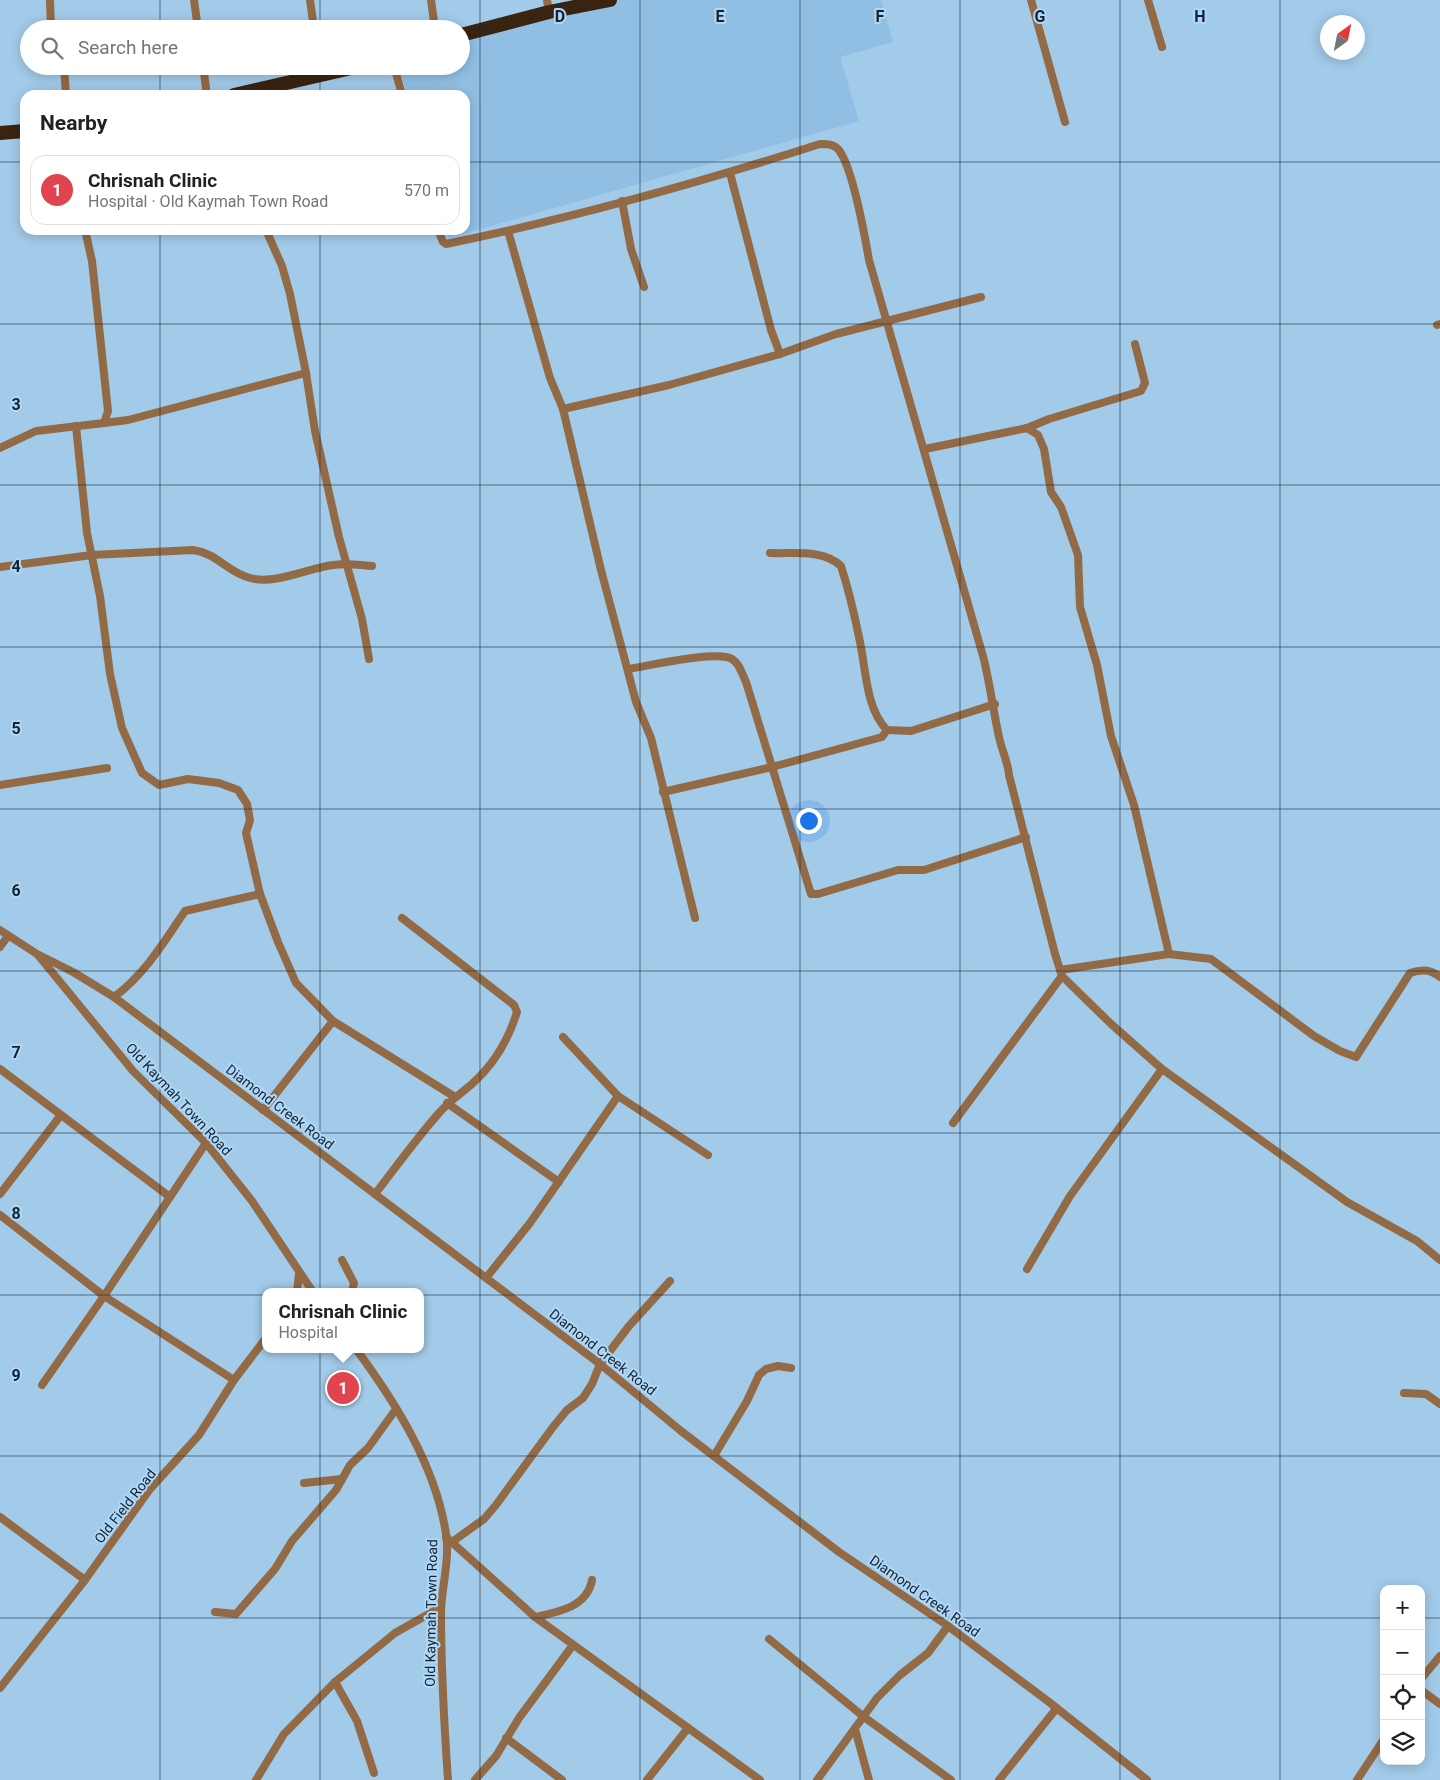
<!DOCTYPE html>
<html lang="en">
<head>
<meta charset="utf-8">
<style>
	body { margin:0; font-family:Roboto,sans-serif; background:#f6f6f6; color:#202124 }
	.controls { position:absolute; right:15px; bottom:15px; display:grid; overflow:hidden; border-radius:10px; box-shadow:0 2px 12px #0003 }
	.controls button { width:45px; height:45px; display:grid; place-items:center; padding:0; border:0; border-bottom:1px solid #e0e0e0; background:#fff; color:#202124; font:25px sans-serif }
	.compass { position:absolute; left:1320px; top:15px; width:45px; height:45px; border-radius:50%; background:#fff; box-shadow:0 2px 12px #0003; rotate:33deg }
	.you { position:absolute; left:808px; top:820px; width:18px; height:18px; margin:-12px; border:4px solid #fff; border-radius:50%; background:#1a73e8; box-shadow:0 0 0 8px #1a73e833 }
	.badge { display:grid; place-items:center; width:32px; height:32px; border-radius:50%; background:#db2777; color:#fff; font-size:16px; font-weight:700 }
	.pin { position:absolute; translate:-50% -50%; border:2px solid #fff; box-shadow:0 1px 5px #0006 }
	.popup { position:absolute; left:262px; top:1288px; width:162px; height:65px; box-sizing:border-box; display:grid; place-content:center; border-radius:10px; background:#fff; filter:drop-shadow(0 1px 4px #0005); font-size:16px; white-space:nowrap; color:#757577 }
	.popup b { font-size:19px; color:#202124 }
	.popup::after { content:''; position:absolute; left:50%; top:100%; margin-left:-10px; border:10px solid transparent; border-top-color:#fff }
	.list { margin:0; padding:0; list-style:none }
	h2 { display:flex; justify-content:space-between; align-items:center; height:65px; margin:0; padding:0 20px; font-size:21px }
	h2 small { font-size:16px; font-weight:400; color:#757577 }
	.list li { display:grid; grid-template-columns:32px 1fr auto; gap:15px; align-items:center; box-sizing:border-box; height:70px; margin:0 10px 10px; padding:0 10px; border:1px solid #e0e0e0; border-radius:15px }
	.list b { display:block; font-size:19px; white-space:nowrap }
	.list p { margin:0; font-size:16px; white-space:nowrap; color:#757577 }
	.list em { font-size:16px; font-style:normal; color:#757577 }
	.icon { flex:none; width:28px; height:28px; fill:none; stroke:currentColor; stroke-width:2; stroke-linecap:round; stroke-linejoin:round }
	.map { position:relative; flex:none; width:1440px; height:1780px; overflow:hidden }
	.search { position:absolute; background:#fff; box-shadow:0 2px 12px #0003; left:20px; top:20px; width:450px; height:55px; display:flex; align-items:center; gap:12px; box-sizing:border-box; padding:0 18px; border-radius:28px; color:#757577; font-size:19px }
	.panel { position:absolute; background:#fff; box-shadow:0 2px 12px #0003; left:20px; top:90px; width:450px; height:145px; border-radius:15px }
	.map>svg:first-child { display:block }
	.built { fill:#91bfe3 }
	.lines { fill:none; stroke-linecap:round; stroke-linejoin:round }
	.minor { stroke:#936a46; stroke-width:8 }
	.trunk { stroke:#392411; stroke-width:14 }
	.grid { fill:none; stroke:#14232f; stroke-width:1; stroke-opacity:0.55 }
	.labels { text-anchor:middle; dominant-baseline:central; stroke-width:4; stroke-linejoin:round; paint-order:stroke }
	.street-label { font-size:14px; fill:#14232f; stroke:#afd7f7 }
	.grid-label { font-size:16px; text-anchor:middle; font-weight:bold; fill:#14232f; stroke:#afd7f7; stroke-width:4; stroke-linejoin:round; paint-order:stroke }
</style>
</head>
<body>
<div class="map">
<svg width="1440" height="1780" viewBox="0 0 1440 1780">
	<rect width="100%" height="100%" fill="#a2cae9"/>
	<polygon class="built" points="603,0 881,0 893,42 840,57 859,121 449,238 447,230 465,230 465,95 407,95 399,66 461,66 461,40"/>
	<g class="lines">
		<g class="minor">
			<polyline points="50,0 51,29"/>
			<polyline points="194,0 198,29"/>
			<polyline points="310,0 314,29"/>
			<polyline points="431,0 435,29"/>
			<polyline points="547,0 549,12"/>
			<polyline points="1031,0 1065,122"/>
			<polyline points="1148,0 1162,47"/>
			<polyline points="64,66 66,95"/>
			<polyline points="203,66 207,95"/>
			<polyline points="394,66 402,95"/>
			<polyline points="730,173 771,330 780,354"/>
			<polyline points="622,201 631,249 644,287"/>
			<polyline points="266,230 282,266 290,294 306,373 315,431 339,537 362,619 369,659"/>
			<path d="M 438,230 L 443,242 L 446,244 C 573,218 698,183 820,144 C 827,144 833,144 838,149 C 852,165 865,237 869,260 L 983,656 C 990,683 993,710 999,737 C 1002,751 1008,762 1009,775 L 1055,954 L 1062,976 L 1110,1023 L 1162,1069 L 1347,1202 L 1417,1241 L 1440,1260"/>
			<polyline points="508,231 550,378 563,409 601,570 636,702 651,738 695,918"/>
			<polyline points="1437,325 1440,324"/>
			<polyline points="563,409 669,385 780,354 836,334 981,297"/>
			<polyline points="104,423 128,420 306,373"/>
			<polyline points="76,426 87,533 100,596 110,674 122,728 142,773 159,785 188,779 219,783 238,790 247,804 250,820 246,833 260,894 278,942 296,983 333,1021 455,1097"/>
			<polyline points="1027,428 1049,419 1141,391 1145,383 1135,344"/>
			<polyline points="0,448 36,431 104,423 108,411 92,261 85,230"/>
			<polyline points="925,449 1027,428 1038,435 1044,449 1051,492 1061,507 1078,555 1080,607 1097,665 1111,736 1134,805 1169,954"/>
			<path d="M 770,553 C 794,554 823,549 841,566 C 849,591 855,617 860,642 C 866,670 866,709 887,730 L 911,731 L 995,704"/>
			<path d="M 0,567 L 92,555 L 193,550 C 217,553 227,572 250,578 C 276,585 308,568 333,565 C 346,563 359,565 372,566"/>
			<path d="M 628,669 C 648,666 717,650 732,659 C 740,664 742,674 746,682 L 811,894 L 818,894 L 898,870 L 924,870 L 1026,837"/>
			<polyline points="0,785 107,768"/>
			<polyline points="663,792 772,767 882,737 887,730"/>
			<polyline points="0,930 37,954 73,972 114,997 600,1364 681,1431 839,1552 948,1626 1049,1702 1147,1780"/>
			<polyline points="0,947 8,936"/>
			<polyline points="38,955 133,1071 206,1143 252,1201 313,1292"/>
			<path d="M 1060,970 L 1169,954 L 1211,959 L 1314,1036 L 1340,1051 L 1356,1057 L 1410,973 C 1421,969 1430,969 1440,977"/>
			<path d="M 114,997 C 145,974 164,942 185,911 L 260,894"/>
			<polyline points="0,1069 170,1197"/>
			<polyline points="618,1096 708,1155"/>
			<polyline points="447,1103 559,1182"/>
			<polyline points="263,1110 333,1021"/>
			<polyline points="953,1123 1062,976"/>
			<polyline points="0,1194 61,1115"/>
			<path d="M 375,1194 C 396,1167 416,1139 439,1113 C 449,1101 462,1093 473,1083 C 494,1064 509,1038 517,1012 L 514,1005 L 402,918"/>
			<polyline points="0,1215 104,1296 234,1380"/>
			<polyline points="342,1260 354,1283 352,1292"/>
			<polyline points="1027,1269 1070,1196 1162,1069"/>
			<polyline points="486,1278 530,1223 618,1096 563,1037"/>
			<polyline points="297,1292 299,1273"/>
			<path d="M 356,1349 C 396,1403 436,1467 446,1534 C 450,1558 442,1586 441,1610 C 441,1667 444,1723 448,1780"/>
			<polyline points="42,1385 104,1296 206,1143"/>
			<polyline points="1404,1393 1426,1394 1440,1404"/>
			<polyline points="714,1456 747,1401 759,1375 766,1369 778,1366 791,1368"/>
			<polyline points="304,1483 342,1479"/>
			<polyline points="0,1517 85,1580"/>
			<polyline points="446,1537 535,1617 760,1780"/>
			<polyline points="452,1542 484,1519 496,1505 553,1427 567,1410 583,1398 592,1384 600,1364 629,1326 670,1281"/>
			<polyline points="215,1612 236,1614 275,1569 292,1541 336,1490 350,1465 368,1448 396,1409"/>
			<path d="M 535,1617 C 559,1612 587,1607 592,1580"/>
			<polyline points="769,1639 864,1717 951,1780"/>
			<polyline points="1421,1679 1440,1656"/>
			<polyline points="335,1682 357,1721 374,1773"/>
			<polyline points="0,1688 85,1580 150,1489 199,1435 234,1380 266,1338"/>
			<polyline points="1421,1690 1440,1704"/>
			<polyline points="855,1729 869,1780"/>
			<polyline points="506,1738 562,1780"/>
			<polyline points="256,1780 284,1734 335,1682 395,1633 441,1607"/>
			<polyline points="475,1780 496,1756 519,1718 573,1645"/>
			<polyline points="647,1780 688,1728"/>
			<polyline points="817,1780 877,1698 900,1675 928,1653 948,1626"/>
			<polyline points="999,1780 1056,1709"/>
			<polyline points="1357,1780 1384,1739"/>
		</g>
		<g class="trunk">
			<polyline points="461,35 549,12 610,0"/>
			<polyline points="234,95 360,66"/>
			<polyline points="0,133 25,131"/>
		</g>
	</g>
	<path class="grid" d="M 160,0 L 160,29M 320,0 L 320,29M 480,0 L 480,1780M 640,0 L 640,1780M 800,0 L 800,1780M 960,0 L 960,1780M 1120,0 L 1120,1780M 1280,0 L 1280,1780M 160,66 L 160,95M 320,66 L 320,95M 0,162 L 25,162M 465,162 L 1440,162M 160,230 L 160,1780M 320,230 L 320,1780M 0,324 L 1440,324M 0,485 L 1440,485M 0,647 L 1440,647M 0,809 L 1440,809M 0,971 L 1440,971M 0,1133 L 1440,1133M 0,1295 L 1440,1295M 0,1456 L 1440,1456M 0,1618 L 1384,1618M 1421,1618 L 1440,1618"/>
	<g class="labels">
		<g class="street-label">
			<text transform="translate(179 1099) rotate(47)">Old Kaymah Town Road</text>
			<text transform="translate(280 1107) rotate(37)">Diamond Creek Road</text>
			<text transform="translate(603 1352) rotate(38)">Diamond Creek Road</text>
			<text transform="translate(125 1506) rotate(-52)">Old Field Road</text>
			<text transform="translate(925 1596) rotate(35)">Diamond Creek Road</text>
			<text transform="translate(431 1613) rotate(-89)">Old Kaymah Town Road</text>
		</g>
	</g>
	<g class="grid-label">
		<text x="560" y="22">D</text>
		<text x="720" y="22">E</text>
		<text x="880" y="22">F</text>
		<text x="1040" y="22">G</text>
		<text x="1200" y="22">H</text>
		<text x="16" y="410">3</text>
		<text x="16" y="572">4</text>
		<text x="16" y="734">5</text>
		<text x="16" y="896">6</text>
		<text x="16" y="1058">7</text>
		<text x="16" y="1219">8</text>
		<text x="16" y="1381">9</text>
	</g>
</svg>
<div class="controls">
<button>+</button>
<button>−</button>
<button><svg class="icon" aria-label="locate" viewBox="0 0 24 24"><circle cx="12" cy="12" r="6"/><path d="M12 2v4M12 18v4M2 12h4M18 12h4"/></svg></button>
<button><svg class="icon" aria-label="layers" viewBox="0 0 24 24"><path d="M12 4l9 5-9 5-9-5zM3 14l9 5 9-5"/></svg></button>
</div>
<svg class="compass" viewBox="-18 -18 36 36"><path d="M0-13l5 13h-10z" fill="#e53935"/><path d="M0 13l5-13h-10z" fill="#757577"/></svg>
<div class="you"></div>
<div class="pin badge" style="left:343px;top:1388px;background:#e0444e">1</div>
<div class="popup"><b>Chrisnah Clinic</b>Hospital</div>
<div class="search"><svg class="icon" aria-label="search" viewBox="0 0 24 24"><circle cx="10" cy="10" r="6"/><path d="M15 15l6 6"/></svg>Search here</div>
<section class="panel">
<h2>Nearby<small></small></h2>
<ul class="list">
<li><span class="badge" style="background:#e0444e">1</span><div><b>Chrisnah Clinic</b><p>Hospital · Old Kaymah Town Road</p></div><em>570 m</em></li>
</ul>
</section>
</div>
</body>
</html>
